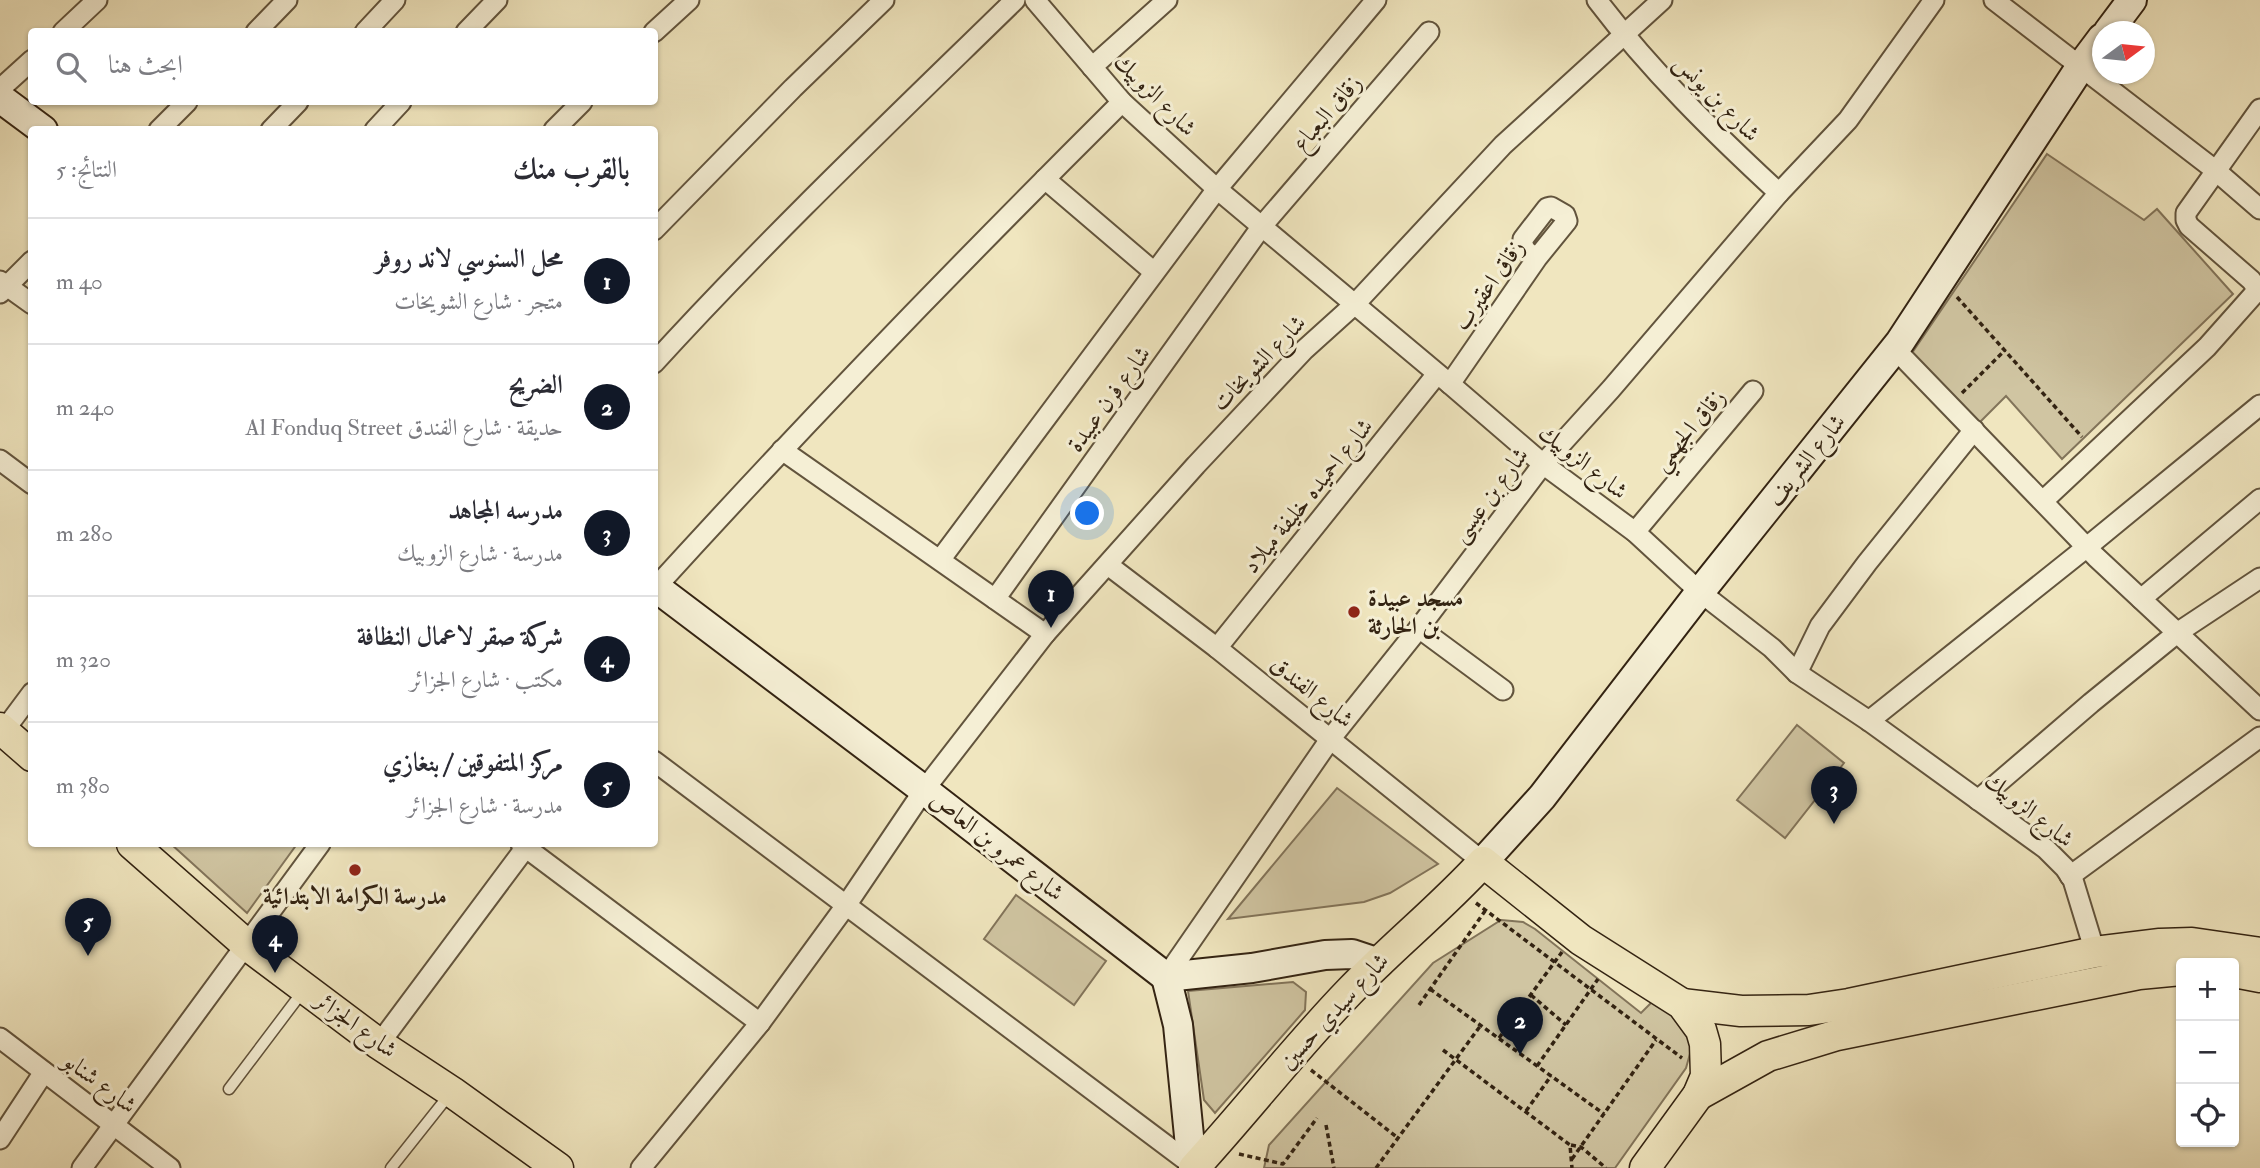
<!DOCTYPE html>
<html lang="ar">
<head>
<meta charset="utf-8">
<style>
	body { margin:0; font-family:"IM FELL Double Pica",Amiri,serif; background:#f2f2f3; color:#2b2b33; direction:rtl }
	.controls { position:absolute; right:21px; bottom:21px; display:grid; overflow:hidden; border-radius:7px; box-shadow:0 2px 5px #0004 }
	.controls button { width:63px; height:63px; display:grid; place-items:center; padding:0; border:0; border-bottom:2px solid #e1e1e2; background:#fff; color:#2b2b33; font:35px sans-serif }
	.compass { position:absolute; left:2092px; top:21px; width:63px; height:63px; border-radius:50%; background:#fff; box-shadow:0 2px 5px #0004; rotate:75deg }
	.you { position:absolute; left:1088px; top:514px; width:24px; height:24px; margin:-18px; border:5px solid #fff; border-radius:50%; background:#1a73e8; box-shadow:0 0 0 10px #1a73e833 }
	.badge { display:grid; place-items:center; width:46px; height:46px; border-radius:50%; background:#111827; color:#fff; font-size:23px; font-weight:700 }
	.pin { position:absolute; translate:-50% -58px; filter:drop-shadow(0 2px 4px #0008) }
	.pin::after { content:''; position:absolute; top:37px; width:24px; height:21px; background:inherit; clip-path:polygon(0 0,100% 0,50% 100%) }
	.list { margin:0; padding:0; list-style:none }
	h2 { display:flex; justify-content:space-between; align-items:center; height:91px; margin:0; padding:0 28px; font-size:30px }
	h2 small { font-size:23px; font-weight:400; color:#7c7c81 }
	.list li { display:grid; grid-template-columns:46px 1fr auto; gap:21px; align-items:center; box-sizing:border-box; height:126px; padding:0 28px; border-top:2px solid #e1e1e2 }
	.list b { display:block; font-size:26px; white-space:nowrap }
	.list p { margin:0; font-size:23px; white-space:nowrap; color:#7c7c81 }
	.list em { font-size:23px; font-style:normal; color:#7c7c81 }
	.icon { flex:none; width:38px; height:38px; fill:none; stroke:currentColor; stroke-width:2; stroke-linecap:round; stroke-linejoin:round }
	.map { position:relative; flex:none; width:2260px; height:1168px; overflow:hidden; direction:ltr }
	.search { position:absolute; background:#fff; box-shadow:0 2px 5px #0004; left:28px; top:28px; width:630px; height:77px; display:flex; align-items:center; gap:18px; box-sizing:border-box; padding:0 24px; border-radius:7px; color:#7c7c81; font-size:26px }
	.panel { position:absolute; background:#fff; box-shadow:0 2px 5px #0004; left:28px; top:126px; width:630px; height:721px; border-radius:7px; direction:rtl }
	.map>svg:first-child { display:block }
	.green { fill:#d0c5a2; stroke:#82745a; stroke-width:2 }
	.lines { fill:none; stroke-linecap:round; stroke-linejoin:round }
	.lane-casing { stroke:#62543d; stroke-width:13 }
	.street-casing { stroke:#62543d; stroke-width:23 }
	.secondary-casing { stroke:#332312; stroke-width:32 }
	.primary-casing { stroke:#332312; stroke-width:33 }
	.path { stroke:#332312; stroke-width:3.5; stroke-dasharray:5 3.5; stroke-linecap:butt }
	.lane { stroke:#f5efd5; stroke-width:10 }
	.street { stroke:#f5efd5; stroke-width:19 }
	.secondary { stroke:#f5efd5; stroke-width:28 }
	.primary { stroke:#f0e6bf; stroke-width:30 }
	.poi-dot { fill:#8f2418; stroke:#f5efd5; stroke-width:2.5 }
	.labels { text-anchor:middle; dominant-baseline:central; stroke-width:6; stroke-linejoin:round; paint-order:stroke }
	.street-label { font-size:24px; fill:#332312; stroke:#f5efd5 }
	.poi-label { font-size:24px; font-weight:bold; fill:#332312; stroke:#f5efd5; text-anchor:start }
</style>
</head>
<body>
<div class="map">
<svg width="2260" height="1168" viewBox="0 0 2260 1168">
	<rect width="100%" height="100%" fill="#f0e6bf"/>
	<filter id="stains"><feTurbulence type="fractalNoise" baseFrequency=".00286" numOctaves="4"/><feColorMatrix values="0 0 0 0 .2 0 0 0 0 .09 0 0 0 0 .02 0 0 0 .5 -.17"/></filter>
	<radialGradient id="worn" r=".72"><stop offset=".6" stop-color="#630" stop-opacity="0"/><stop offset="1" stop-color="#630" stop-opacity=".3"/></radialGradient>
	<g class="green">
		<polygon points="2047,154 2144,220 2157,209 2233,294 2062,459 2006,396 1978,424 1912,353"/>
		<polygon points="1797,725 1844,763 1785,838 1737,800"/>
		<polygon points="1337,788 1438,864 1390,893 1364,902 1228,919"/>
		<polygon points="171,844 297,844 247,913"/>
		<polygon points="1016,895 1106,961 1074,1005 984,939"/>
		<polygon points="1501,920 1523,922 1535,929 1641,1013 1654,1000 1671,1006 1693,1043 1686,1068 1615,1168 1264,1168 1269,1145 1433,963"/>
		<polygon points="1293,982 1306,992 1305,1010 1215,1113 1204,1100 1188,991"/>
	</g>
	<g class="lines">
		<defs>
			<g id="lane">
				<polyline points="229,1089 303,991"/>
				<polyline points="391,1168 449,1095"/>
			</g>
			<g id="street">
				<polyline points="1035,0 1122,102 1217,189 1450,384 1543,464 1635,532 1700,592 1772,648 1797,673 1869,721 2046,849 2065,868 2073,880 2095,952"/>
				<path d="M 1597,0 C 1650,70 1714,133 1779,193"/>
				<polyline points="1994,0 2215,170 2260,209"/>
				<polyline points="63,32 97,0"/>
				<polyline points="256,32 287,0"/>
				<polyline points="365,32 395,0"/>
				<polyline points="466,32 497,0"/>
				<polyline points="654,32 689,0"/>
				<polyline points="1092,67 1167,0"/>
				<polyline points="0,89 32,60"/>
				<polyline points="159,130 187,102"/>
				<polyline points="271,130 298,102"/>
				<polyline points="375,130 401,102"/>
				<polyline points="554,130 582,102"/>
				<polyline points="1045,179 1154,272"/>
				<polyline points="654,230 793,88 884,0"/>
				<polyline points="0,281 32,304"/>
				<polyline points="0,293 32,261"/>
				<polyline points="1895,349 2096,557 2260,710"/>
				<path d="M 654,363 C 769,237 893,119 1015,0"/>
				<path d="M 1450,384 L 1537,258 L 1567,221 L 1565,215 L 1551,207 L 1547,208 L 1523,239 C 1522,250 1528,253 1537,258"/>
				<polyline points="782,450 1045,634"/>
				<polyline points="0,460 32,484"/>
				<polyline points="2043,501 2207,347 2255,293 2255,285 2251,280 2189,226 2186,220 2186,213 2260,109"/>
				<polyline points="1635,532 1753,391"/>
				<polyline points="940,560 1217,189 1376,0"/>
				<polyline points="1108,565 1217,648 1483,862"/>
				<path d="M 656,587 C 807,421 963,260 1122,102"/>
				<polyline points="995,599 1262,226 1429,32"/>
				<polyline points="2141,599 2260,499"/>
				<polyline points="1419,628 1503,690"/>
				<polyline points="1217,648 1437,374"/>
				<polyline points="1797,673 1820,626 1867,563 1974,430"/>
				<polyline points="1869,721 2087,547 2260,405"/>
				<polyline points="0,736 32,693"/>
				<polyline points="654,761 1195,1167"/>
				<polyline points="1978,800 2091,703 2177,633 2260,578"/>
				<polyline points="521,844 760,1023 641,1168"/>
				<polyline points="2070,876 2260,737"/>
				<polyline points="1166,977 1331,738 1419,628 1543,464 1611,389 1779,193 1848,120 1934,0"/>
				<polyline points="760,1023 847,904 924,790 1045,634 1196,465 1304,350 1355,304 1503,145 1662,0"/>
				<polyline points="0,1038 170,1168"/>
				<polyline points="379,1044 526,847"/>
				<polyline points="0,1139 44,1072"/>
				<polyline points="82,1168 320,844"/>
			</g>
			<g id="secondary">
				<polyline points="2108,32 2132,0"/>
				<polyline points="0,98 43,130"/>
				<polyline points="654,586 924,790 1166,977 1252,968 1325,955 1352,954 1379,963"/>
				<polyline points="1483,862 1542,797 1700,592 1900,342 2081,66 2102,38"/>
				<polyline points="1166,977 1178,1025 1190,1146 1195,1167"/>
			</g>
			<g id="primary">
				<polyline points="0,728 32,756"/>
				<polyline points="132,844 247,945 379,1044 452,1092 558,1168"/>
				<polyline points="2234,972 2260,977"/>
				<polyline points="1682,1004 1741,1011 1809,1010 1849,1004 2095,952 2160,944 2192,943 2260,953"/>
				<polyline points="1698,1095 1768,1056 1837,1035 2139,974 2181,970"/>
				<path d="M 1194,1168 C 1247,1110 1295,1048 1349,992 C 1392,947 1441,908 1483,862 L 1581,940 L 1682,1004 L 1701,1030 L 1705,1044 L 1706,1076 L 1698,1095 L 1645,1168"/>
			</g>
		</defs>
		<use href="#lane" class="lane-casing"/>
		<use href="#street" class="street-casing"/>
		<use href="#secondary" class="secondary-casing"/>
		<use href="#primary" class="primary-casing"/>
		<g class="path">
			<polyline points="1957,297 2082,437"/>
			<polyline points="1962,393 2005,350"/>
			<polyline points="1476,903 1682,1058"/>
			<polyline points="1430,989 1604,1114"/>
			<polyline points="1531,995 1566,1025"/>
			<polyline points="1419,1005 1485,911"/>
			<polyline points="1499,1038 1562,952"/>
			<polyline points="1443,1050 1570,1145 1572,1168"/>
			<polyline points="1537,1066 1598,979"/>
			<polyline points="1311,1070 1398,1138"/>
			<polyline points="1526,1111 1551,1076"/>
			<polyline points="1326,1125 1334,1168"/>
			<polyline points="1571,1145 1581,1147 1606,1168"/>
			<polyline points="1239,1154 1283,1164 1317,1118"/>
			<polyline points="1572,1159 1656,1040"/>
			<polyline points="1376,1168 1481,1025"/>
		</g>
		<use href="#lane" class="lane"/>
		<use href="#street" class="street"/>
		<use href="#secondary" class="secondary"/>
		<use href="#primary" class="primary"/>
	</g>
	<g class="poi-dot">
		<circle cx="1354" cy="612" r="7"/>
		<circle cx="355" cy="870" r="7"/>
	</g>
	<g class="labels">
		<g class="street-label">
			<text transform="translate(1155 95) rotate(45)">شارع الزوبيك</text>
			<text transform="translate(1717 98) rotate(46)">شارع بن يونس</text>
			<text transform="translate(1327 113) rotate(-49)">زقاق البعباع</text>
			<text transform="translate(1489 285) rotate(-55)">زقاق اعقيرب</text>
			<text transform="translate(1259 363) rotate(-46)">شارع الشويخات</text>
			<text transform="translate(1109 399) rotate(-54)">شارع فرن عبيدة</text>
			<text transform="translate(1689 430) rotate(-50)">زقاق الجهمي</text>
			<text transform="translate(1806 460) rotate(-51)">شارع الشريف</text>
			<text transform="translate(1583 462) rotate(38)">شارع الزوبيك</text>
			<text transform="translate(1490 495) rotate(-53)">شارع بن عيسى</text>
			<text transform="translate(1308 496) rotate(-51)">شارع احميده خليفة ميلاد</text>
			<text transform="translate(1312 692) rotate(39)">شارع الفندق</text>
			<text transform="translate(2029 810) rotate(38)">شارع الزوبيك</text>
			<text transform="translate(997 846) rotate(38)">شارع عمرو بن العاص</text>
			<text transform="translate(1334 1011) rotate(-47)">شارع سيدي حسين</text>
			<text transform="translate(356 1025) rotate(36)">شارع الجزائر</text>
			<text transform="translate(100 1083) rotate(37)">شارع شنابو</text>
		</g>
		<g class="poi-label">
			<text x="1368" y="598">مسجد عبيدة<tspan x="1368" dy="28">بن الحارثة</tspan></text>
			<text x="355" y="896" text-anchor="middle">مدرسة الكرامة الابتدائية</text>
		</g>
	</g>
	<rect width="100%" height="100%" filter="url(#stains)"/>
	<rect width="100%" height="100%" fill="url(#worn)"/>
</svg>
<div class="controls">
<button>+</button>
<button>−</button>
<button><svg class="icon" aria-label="locate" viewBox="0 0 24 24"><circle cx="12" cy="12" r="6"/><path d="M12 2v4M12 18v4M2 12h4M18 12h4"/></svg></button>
</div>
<svg class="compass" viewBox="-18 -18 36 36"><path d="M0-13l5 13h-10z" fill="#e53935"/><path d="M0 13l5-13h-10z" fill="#7c7c81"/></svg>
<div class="you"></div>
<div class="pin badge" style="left:1051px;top:628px">1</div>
<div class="pin badge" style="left:1520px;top:1055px">2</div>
<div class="pin badge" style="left:1834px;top:824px">3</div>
<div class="pin badge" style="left:275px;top:973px">4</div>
<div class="pin badge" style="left:88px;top:956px">5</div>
<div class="search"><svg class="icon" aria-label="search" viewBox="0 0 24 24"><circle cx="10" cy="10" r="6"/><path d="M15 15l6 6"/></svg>ابحث هنا</div>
<section class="panel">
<h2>بالقرب منك<small>النتائج: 5</small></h2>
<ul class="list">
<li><span class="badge">1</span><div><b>محل السنوسي لاند روفر</b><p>متجر · شارع الشويخات</p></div><em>40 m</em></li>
<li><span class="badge">2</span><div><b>الضريح</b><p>حديقة · شارع الفندق Al Fonduq Street</p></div><em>240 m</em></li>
<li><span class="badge">3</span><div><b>مدرسه المجاهد</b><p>مدرسة · شارع الزوبيك</p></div><em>280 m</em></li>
<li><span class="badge">4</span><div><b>شركة صقر لاعمال النظافة</b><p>مكتب · شارع الجزائر</p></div><em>320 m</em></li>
<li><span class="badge">5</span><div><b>مركز المتفوقين / بنغازي</b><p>مدرسة · شارع الجزائر</p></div><em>380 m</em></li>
</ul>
</section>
</div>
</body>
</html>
